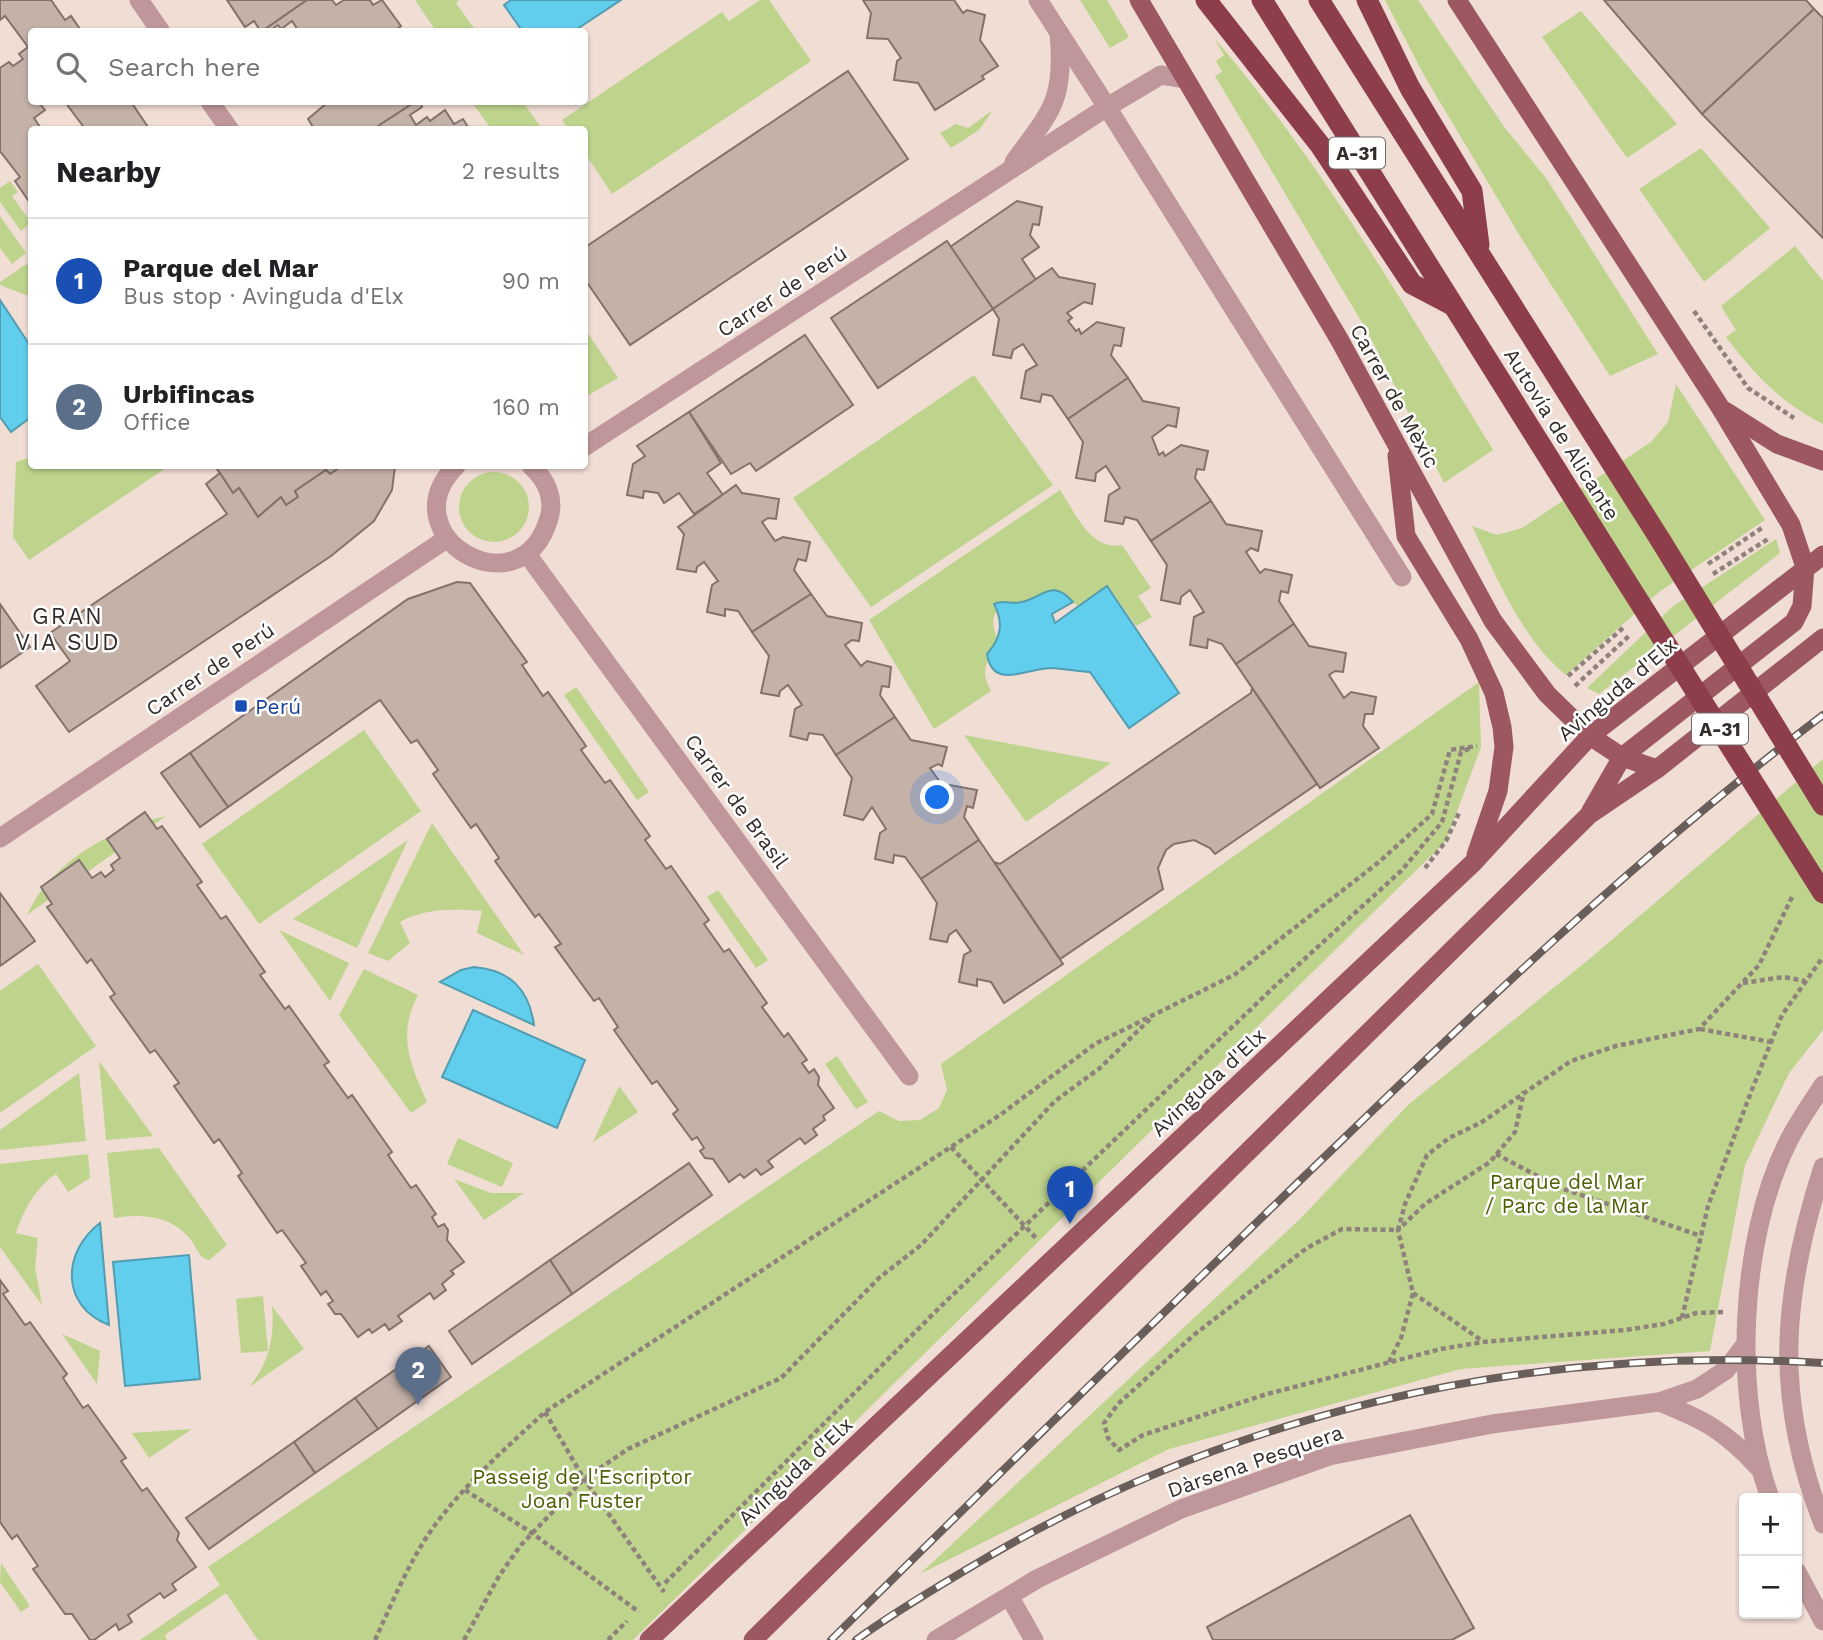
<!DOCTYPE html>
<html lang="en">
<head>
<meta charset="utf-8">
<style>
	body { margin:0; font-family:"Work Sans",sans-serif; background:#f2f2f2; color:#202124 }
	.controls { position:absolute; right:21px; bottom:21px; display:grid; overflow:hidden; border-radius:7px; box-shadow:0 2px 5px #0004 }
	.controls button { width:63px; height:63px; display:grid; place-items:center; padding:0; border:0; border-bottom:2px solid #e0e0e0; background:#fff; color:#202124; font:35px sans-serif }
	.you { position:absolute; left:938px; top:798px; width:24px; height:24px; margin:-18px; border:5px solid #fff; border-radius:50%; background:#1a73e8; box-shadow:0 0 0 10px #1a73e833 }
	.badge { display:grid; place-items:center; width:46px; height:46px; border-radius:50%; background:#0b8043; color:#fff; font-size:23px; font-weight:700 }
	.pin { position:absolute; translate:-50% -58px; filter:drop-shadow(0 2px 4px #0008) }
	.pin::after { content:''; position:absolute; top:37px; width:24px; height:21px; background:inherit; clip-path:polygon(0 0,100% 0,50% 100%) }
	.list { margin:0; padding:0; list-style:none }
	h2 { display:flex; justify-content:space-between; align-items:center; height:91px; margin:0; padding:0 28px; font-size:30px }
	h2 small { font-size:23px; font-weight:400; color:#757577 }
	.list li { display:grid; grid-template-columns:46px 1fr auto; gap:21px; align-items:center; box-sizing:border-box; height:126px; padding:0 28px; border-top:2px solid #e0e0e0 }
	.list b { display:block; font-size:26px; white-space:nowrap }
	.list p { margin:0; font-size:23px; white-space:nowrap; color:#757577 }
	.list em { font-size:23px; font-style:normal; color:#757577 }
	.icon { flex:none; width:38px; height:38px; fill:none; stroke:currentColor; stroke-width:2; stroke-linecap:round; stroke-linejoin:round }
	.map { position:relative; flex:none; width:1823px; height:1640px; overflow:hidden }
	.search { position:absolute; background:#fff; box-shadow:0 2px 5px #0004; left:28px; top:28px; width:560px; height:77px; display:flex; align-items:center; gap:18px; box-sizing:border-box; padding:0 24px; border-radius:7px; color:#757577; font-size:26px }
	.panel { position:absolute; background:#fff; box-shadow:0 2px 5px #0004; left:28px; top:126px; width:560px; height:343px; border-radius:7px }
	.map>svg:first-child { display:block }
	.green { fill:#bed48d }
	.water { fill:#60ceec; stroke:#529db2; stroke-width:2 }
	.building { fill:#c4b2a9; stroke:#83726a; stroke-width:2 }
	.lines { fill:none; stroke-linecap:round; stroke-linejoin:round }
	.path { stroke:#8f827c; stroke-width:4.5; stroke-dasharray:5 3.5; stroke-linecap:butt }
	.minor { stroke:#bf979a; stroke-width:19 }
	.tertiary { stroke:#bf979a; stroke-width:19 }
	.primary { stroke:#9c5760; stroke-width:19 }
	.motorway { stroke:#8e3e4b; stroke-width:21 }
	.rail-casing { stroke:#695e5a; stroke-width:8 }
	.rail { stroke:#fff; stroke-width:5; stroke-dasharray:16; stroke-linecap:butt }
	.motorway-bridge { stroke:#8e3e4b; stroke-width:21 }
	.transit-dot { fill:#1a4fb4; stroke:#fff; stroke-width:2.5 }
	.labels { text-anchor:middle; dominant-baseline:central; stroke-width:5; stroke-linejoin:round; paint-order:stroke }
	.shield { fill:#fff; stroke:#706b69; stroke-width:2 }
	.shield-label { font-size:19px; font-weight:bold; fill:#332c29 }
	.street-label { font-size:21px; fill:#332c29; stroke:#fff }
	.transit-label { font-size:21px; fill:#164399; stroke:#fff; text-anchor:start }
	.park-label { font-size:21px; fill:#4d6002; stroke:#fff }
	.neighbourhood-label { font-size:23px; letter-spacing:2px; fill:#332c29; stroke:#fff }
</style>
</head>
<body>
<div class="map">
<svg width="1823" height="1640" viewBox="0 0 1823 1640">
	<rect width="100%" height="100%" fill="#f0ddd4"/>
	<g class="green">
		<polygon points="415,0 459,0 456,3 476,31 436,31"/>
		<polygon points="760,0 769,0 811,61 612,194 585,153 584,130 568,129 562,120 722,12 729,21"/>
		<polygon points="1080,0 1107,0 1129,37 1110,48"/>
		<polygon points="1385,0 1418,0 1505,128 1546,178 1658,354 1610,376 1523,241 1425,77"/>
		<polygon points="1581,11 1677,124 1627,158 1542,37"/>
		<path d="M 1214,38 C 1323,164 1406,308 1493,450 L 1444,483 L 1367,331 L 1215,76 L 1222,72 L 1216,61 L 1224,55 Z"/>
		<polygon points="472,102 523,102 542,129 491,129"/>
		<polygon points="993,110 979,130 951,148 940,133 956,124 968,128"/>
		<polygon points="1701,148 1770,228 1704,282 1639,189"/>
		<polygon points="10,181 18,192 12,196 31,223 21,231 0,202 0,188"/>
		<polygon points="0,216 26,253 12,264 0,248"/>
		<path d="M 1795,246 L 1823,281 L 1823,424 C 1781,403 1754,374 1726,337 L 1736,330 L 1721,306 Z"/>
		<polygon points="31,261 31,297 0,285 0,282"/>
		<polygon points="585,329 618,378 585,397 584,397"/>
		<polygon points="974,375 1053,485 871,607 793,498"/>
		<path d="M 1676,384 L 1765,520 L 1659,592 L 1566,675 C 1522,640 1496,576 1472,526 L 1497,535 L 1522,528 L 1651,442 L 1668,422 Z"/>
		<polygon points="31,457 32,466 169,466 29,560 13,537 16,462"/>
		<circle cx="494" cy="507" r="35"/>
		<path d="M 1060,490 C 1076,513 1090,551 1122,545 L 1151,588 L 1138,596 L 1152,617 L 1136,626 L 1113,593 L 1084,611 L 1069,599 L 1001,607 C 988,618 994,629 999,642 C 989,661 978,669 991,691 L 934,729 L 869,620 Z"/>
		<polygon points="1776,539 1780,553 1599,694 1587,688 1672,607"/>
		<polygon points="1479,682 1481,747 1446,841 633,1640 258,1640 226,1593 165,1635 167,1640 140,1640 220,1585 208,1567 879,1111 899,1121 920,1120 939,1108 947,1090 941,1064"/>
		<polygon points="576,687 649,792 637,800 564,695"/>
		<polygon points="364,730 421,811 259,924 202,844"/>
		<polygon points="964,735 1111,763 1026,822"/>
		<polygon points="1823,759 1823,1030 1789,1073 1745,1165 1710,1351 1461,1369 1169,1449 920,1574 1300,1219 1409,1104 1587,961"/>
		<path d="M 166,816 L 27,915 C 50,863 112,828 166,816 Z"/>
		<path d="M 432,823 L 524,955 L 477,933 L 482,911 C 453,909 426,908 400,922 L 410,943 L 388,961 L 368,953 Z"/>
		<polygon points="408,840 357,948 293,919"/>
		<polygon points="718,890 768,960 756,968 707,897"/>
		<polygon points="279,930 349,963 330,1001"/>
		<polygon points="38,964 96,1046 0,1113 0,991"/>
		<path d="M 364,969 L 418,995 C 397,1035 410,1064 427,1102 L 411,1113 L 339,1015 Z"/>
		<polygon points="837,1056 868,1102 856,1109 825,1064"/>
		<polygon points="99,1061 153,1136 106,1140"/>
		<polygon points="79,1073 86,1141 0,1150 0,1130"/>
		<polygon points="619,1086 638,1112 593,1142"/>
		<polygon points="458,1138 513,1163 502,1187 447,1164"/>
		<path d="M 159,1148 L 227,1245 L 209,1260 C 199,1258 197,1248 191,1240 C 173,1216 142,1213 114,1218 L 107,1153 Z"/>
		<path d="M 88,1154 L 90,1178 L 68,1192 L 56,1174 C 36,1187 23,1211 16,1233 L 38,1238 L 35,1267 L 42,1305 L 0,1247 L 0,1164 Z"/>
		<polygon points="454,1179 491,1193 524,1193 484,1220"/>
		<polygon points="263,1296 268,1351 241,1353 236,1299"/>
		<path d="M 272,1306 L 304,1349 L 249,1387 C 269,1363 275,1337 272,1306 Z"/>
		<polygon points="62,1334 100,1351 97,1384"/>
		<polygon points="192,1429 149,1458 132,1433"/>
		<polygon points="1,1563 30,1606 21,1612 0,1582"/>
	</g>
	<g class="water">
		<polygon points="511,0 621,0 574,31 523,32 504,5"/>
		<polygon points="0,300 31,347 31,417 11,432 0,417"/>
		<path d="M 1107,586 L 1179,693 L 1129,728 L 1090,672 C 1077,671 1064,669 1051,668 C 1027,668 993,691 987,654 C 1001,638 1004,623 994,604 C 1003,599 1013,605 1022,602 C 1045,596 1052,579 1073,602 L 1052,614 L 1055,623 Z"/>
		<path d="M 474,967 C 510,970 529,989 534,1025 L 440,982 L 461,970 Z"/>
		<polygon points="473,1010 585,1060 557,1128 442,1077"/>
		<path d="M 100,1223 L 109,1325 C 60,1306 62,1252 100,1223 Z"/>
		<polygon points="189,1255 200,1379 125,1386 113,1262"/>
	</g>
	<g class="building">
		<polygon points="0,0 51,0 65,20 71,16 82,32 32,32 32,102 45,102 41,105 45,110 34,118 42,130 32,130 32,206 15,181 20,177 0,151 0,68 9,62 13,66 23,59 19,54 28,47 5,16 0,20"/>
		<polygon points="227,0 307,0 261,32 254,21 245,27"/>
		<polygon points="307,0 332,0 336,5 344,0 370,0 373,5 382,0 401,26 393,32 296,32 298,30 292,21 281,29 278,25 268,32 261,32"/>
		<polygon points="863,0 954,0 963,13 967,10 985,15 980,40 998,66 982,76 984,79 935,110 918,83 894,80 897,61 901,58 888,39 867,38 871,13"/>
		<polygon points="1604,0 1806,0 1814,9 1702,114"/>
		<polygon points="1814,9 1823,18 1823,238 1702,114"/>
		<polygon points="848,71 908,159 630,345 584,278 584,248"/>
		<polygon points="65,102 122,102 123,104 131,102 150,130 86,130"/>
		<polygon points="328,102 415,102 372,130 315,130 308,119"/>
		<polygon points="415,102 421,102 422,107 410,115 416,125 427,117 430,121 445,110 454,124 463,119 470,130 372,130"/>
		<polygon points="1017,201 1042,207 1039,225 1033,224 1030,235 1039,247 1022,259 1036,280 993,309 950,247"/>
		<polygon points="947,241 993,309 878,388 831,318"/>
		<polygon points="1052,268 1059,277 1095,284 1092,304 1084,302 1067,313 1072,318 1068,321 1076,331 1079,329 1081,334 1097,322 1124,328 1121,346 1114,345 1111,355 1128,378 1068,419 1052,396 1042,394 1040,402 1021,398 1026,371 1037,365 1023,344 1013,350 1011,358 993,355 999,319 993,309"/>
		<polygon points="805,335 853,405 756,471 750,463 731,474 689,412"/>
		<polygon points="1128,378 1143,401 1179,408 1176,427 1168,425 1152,437 1159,455 1163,452 1165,456 1181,445 1208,451 1204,470 1197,469 1195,478 1211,501 1151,541 1137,520 1125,517 1123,524 1105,521 1109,495 1120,488 1106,466 1096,473 1095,481 1076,478 1083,442 1068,419"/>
		<polygon points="689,412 721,463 707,473 723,495 694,514 679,493 664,503 658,493 644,491 643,498 627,495 633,464 645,456 637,446"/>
		<polygon points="215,466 342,466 330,474 326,470 295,491 298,497 286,505 281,497 258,517 239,488 233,493"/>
		<polygon points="342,466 395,466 392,490 374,521 331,556 69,732 36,686 70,661 50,633 227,514 206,484 220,473 233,493 239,488 258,517 281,497 286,505 298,497 295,491 326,470 330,474"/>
		<polygon points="736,485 742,493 779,499 776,519 768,518 762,522 775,541 783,537 810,542 806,561 798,559 794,570 811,594 752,632 738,611 725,609 725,616 707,612 712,585 718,581 704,562 697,567 696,572 677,569 684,534 678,527"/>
		<polygon points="1211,501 1226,524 1262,531 1258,551 1251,548 1246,552 1260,573 1265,569 1292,575 1288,593 1281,591 1279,601 1294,624 1236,664 1222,644 1208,639 1207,648 1190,645 1194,617 1204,612 1190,590 1181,597 1180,604 1161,600 1167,565 1151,541"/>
		<polygon points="457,582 470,583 527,662 522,665 543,696 548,692 586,746 581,750 605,783 610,780 650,836 645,840 666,869 671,866 709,920 704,924 724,952 729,949 767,1003 762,1007 784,1037 788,1033 807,1060 802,1063 809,1073 814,1069 819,1077 818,1085 834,1108 823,1116 825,1120 813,1129 817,1135 805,1144 800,1138 768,1161 773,1167 761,1175 756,1169 744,1178 740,1174 729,1182 713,1159 705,1158 700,1151 704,1148 697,1137 692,1140 673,1114 678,1110 657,1081 652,1084 614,1030 618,1027 599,998 594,1001 555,947 561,944 539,914 535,917 495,861 499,858 476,824 471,828 433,774 438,770 417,740 411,743 380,700 228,807 190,753 408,599"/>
		<polygon points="811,594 827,616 862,623 859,641 852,640 845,645 861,666 867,661 891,667 889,687 882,686 880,695 895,717 836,755 823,735 809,733 807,740 790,736 795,709 802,705 788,685 780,691 779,696 761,693 769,656 752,632"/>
		<polygon points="0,604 30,647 0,668"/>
		<polygon points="1294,624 1309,646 1346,653 1343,672 1335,671 1329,675 1344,698 1351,692 1376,697 1373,714 1365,714 1363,726 1379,748 1320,788 1236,664"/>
		<polygon points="1252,688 1317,784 1215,854 1210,848 1194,840 1174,844 1166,850 1158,868 1163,889 1060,959 994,862 1000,864 1251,693"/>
		<polygon points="895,717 911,740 947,747 942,766 938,764 930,768 945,789 950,785 977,790 973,808 967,806 964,817 979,840 921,879 905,857 894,855 893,863 875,859 880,833 886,829 872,807 863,820 844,815 852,778 836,755"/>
		<polygon points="190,753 228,807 200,827 161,773"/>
		<polygon points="145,812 157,829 162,826 202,882 197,885 221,919 226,916 265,972 260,975 285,1009 289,1006 329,1062 324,1065 348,1098 352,1095 392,1152 388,1155 411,1188 416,1185 436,1214 432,1217 438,1227 444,1224 448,1230 447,1240 464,1262 451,1271 454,1274 442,1284 446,1290 434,1299 430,1293 398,1316 402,1321 389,1330 385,1324 372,1333 369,1329 358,1337 341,1314 335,1314 328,1304 333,1301 326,1291 321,1295 301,1266 306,1263 282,1230 277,1233 238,1176 242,1173 219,1139 214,1143 174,1086 179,1083 155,1050 150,1053 110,997 115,994 91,959 87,963 47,907 52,904 41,887 79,860 92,878 101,872 105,877 114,870 111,865 120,858 107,839"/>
		<polygon points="979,840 1063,964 1004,1003 991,982 977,979 977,986 959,982 964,955 971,951 956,930 949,935 947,942 930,939 937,903 921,879"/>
		<polygon points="0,893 35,941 0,966"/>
		<polygon points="689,1163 712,1195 572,1294 550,1260"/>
		<polygon points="550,1260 572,1294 472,1364 449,1331"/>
		<polygon points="0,1280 8,1291 3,1294 25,1325 30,1322 67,1374 63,1378 83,1408 88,1405 126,1458 121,1461 142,1491 147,1488 179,1533 177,1540 196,1567 172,1584 176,1590 164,1598 160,1593 128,1615 132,1622 119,1630 116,1624 94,1640 90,1640 72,1614 65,1614 33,1569 38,1566 17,1535 12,1539 0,1522"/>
		<polygon points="429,1346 451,1377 378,1429 355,1398"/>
		<polygon points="355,1398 378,1429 315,1473 294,1442"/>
		<polygon points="294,1442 315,1473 209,1549 186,1518"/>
		<polygon points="1410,1515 1474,1628 1452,1640 1213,1640 1207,1627"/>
	</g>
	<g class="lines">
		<g class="path">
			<polyline points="1694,311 1748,388 1794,418"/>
			<polyline points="1708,564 1762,528"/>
			<polyline points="1713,574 1768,539"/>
			<polyline points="1568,676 1623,628"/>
			<polyline points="1575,686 1630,635"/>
			<polyline points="1425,868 1446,841 1459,813"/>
			<polyline points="1743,983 1784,977 1805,981"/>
			<polyline points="1700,1029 1771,1042"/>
			<polyline points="951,1147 1036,1238"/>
			<polyline points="1496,1154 1558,1187 1701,1236"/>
			<polyline points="1413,1293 1481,1340"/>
			<polyline points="1723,1312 1696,1313 1664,1324 1625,1330 1483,1342 1441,1349 1267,1394 1143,1435 1119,1450 1108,1438 1104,1423 1118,1404 1195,1334 1307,1248 1342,1229 1398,1230 1405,1204 1427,1155 1449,1138 1482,1122 1571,1061 1616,1046 1699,1029 1759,965 1792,897"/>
			<polyline points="1682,1318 1708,1206 1751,1092 1782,1015 1823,957"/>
			<polyline points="1389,1362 1401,1338 1413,1293 1398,1230 1425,1204 1490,1162 1515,1132 1524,1091"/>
			<polyline points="545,1412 584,1479 664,1592"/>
			<polyline points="465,1490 532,1533 639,1612"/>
			<polyline points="665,1583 940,1307 1275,986 1402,870 1442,822 1461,752 1471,748"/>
			<path d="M 375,1640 C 393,1601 410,1559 435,1525 C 467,1482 507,1447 545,1412 L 1000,1115 L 1095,1044 L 1234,975 L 1379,862 L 1432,814 L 1450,750 L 1477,746"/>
			<polyline points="464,1640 499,1576 521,1545 584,1479 628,1449 781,1378 879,1278 921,1245 1055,1101 1100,1068 1150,1019"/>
			<polyline points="608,1640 627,1621"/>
		</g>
		<g class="minor">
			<polyline points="1107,107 1402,577"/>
			<polyline points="527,554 909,1076"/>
			<polyline points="0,838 446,539"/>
			<path d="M 1823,1167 C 1782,1294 1773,1396 1823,1524"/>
			<path d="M 1659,1402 C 1705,1420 1725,1431 1759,1468"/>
			<path d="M 1770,1498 C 1733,1396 1739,1242 1787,1144 C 1797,1123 1811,1104 1823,1085"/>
			<polyline points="1797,1572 1823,1621"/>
			<polyline points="1009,1596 1034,1640"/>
			<polyline points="936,1640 1037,1579 1181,1509 1329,1456 1492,1424 1659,1402 1697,1389 1726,1370 1745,1345"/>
		</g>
		<g class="tertiary">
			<polyline points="139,0 161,32"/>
			<polyline points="1038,0 1107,107"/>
			<polyline points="210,102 230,130"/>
			<path d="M 1014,162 C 1052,110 1065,100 1059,33"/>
			<polyline points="584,447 1107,107 1161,75 1186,79"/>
			<path d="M 456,466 C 387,535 521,615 549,518 C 555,498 546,479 531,466"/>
		</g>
		<g class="primary">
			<polyline points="1139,0 1339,339 1493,621 1547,694 1590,736 1622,757 1657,769"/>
			<polyline points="1457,0 1720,407 1791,525 1805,567 1802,606 1794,622 1622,757 1591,811"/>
			<polyline points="1725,411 1777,444 1823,461"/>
			<polyline points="1397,456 1406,536 1469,639 1494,693 1502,727 1504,747 1498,791 1476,855"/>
			<polyline points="649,1640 1473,863 1590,736 1823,555"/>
			<polyline points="753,1640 1589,815 1657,769 1823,638"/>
		</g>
		<g class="motorway">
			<polyline points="1206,0 1320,145 1412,284 1452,305"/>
			<polyline points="1262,0 1616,565"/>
			<polyline points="1319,0 1661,541"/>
			<polyline points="1367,0 1410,88 1472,191 1479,245"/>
		</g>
		<defs>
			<g id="rail">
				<path d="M 831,1640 C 999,1474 1167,1308 1338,1144 C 1493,994 1650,846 1823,715"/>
				<path d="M 856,1640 C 889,1616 924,1595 959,1574 C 1218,1416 1520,1344 1823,1363"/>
			</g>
		</defs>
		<use href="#rail" class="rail-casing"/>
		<use href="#rail" class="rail"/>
		<g class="motorway-bridge">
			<polyline points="1661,541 1823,805"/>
			<polyline points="1616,565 1823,893"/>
		</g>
	</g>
	<rect class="transit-dot" x="234" y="699" width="14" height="14" rx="3.5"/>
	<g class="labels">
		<g class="shield">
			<rect x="1329" y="137.5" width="56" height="31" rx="5"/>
			<rect x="1692" y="713.5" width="56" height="31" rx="5"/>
		</g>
		<g class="shield-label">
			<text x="1357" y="153">A-31</text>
			<text x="1720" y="729">A-31</text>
		</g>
		<g class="street-label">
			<text transform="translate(782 291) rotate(-33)">Carrer de Perú</text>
			<text transform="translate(1395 396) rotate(61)">Carrer de Mèxic</text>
			<text transform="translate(1562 434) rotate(58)">Autovía de Alicante</text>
			<text transform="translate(210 669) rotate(-34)">Carrer de Perú</text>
			<text transform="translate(1617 689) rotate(-40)">Avinguda d'Elx</text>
			<text transform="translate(737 801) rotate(54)">Carrer de Brasil</text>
			<text transform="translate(1208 1082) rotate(-43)">Avinguda d'Elx</text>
			<text transform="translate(1255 1461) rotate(-19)">Dàrsena Pesquera</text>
			<text transform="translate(795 1471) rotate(-43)">Avinguda d'Elx</text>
		</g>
		<g class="transit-label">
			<text x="255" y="706">Perú</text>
		</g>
		<g class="park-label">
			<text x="1567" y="1181">Parque del Mar<tspan x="1567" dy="24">/ Parc de la Mar</tspan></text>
			<text x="582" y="1476">Passeig de l'Escriptor<tspan x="582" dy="24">Joan Fuster</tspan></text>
		</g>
		<g class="neighbourhood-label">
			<text x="68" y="616">GRAN<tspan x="68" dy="26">VIA SUD</tspan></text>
		</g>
	</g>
</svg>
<div class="controls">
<button>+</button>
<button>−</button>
</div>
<div class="you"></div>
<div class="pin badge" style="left:1070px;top:1224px;background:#1a4fb4">1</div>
<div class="pin badge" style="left:418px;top:1405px;background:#5c6f8a">2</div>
<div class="search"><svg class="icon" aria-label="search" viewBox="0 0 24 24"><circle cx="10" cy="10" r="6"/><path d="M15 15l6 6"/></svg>Search here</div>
<section class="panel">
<h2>Nearby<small>2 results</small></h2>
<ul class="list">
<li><span class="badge" style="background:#1a4fb4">1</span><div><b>Parque del Mar</b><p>Bus stop · Avinguda d'Elx</p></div><em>90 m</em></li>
<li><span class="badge" style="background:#5c6f8a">2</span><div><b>Urbifincas</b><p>Office</p></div><em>160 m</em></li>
</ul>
</section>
</div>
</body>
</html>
